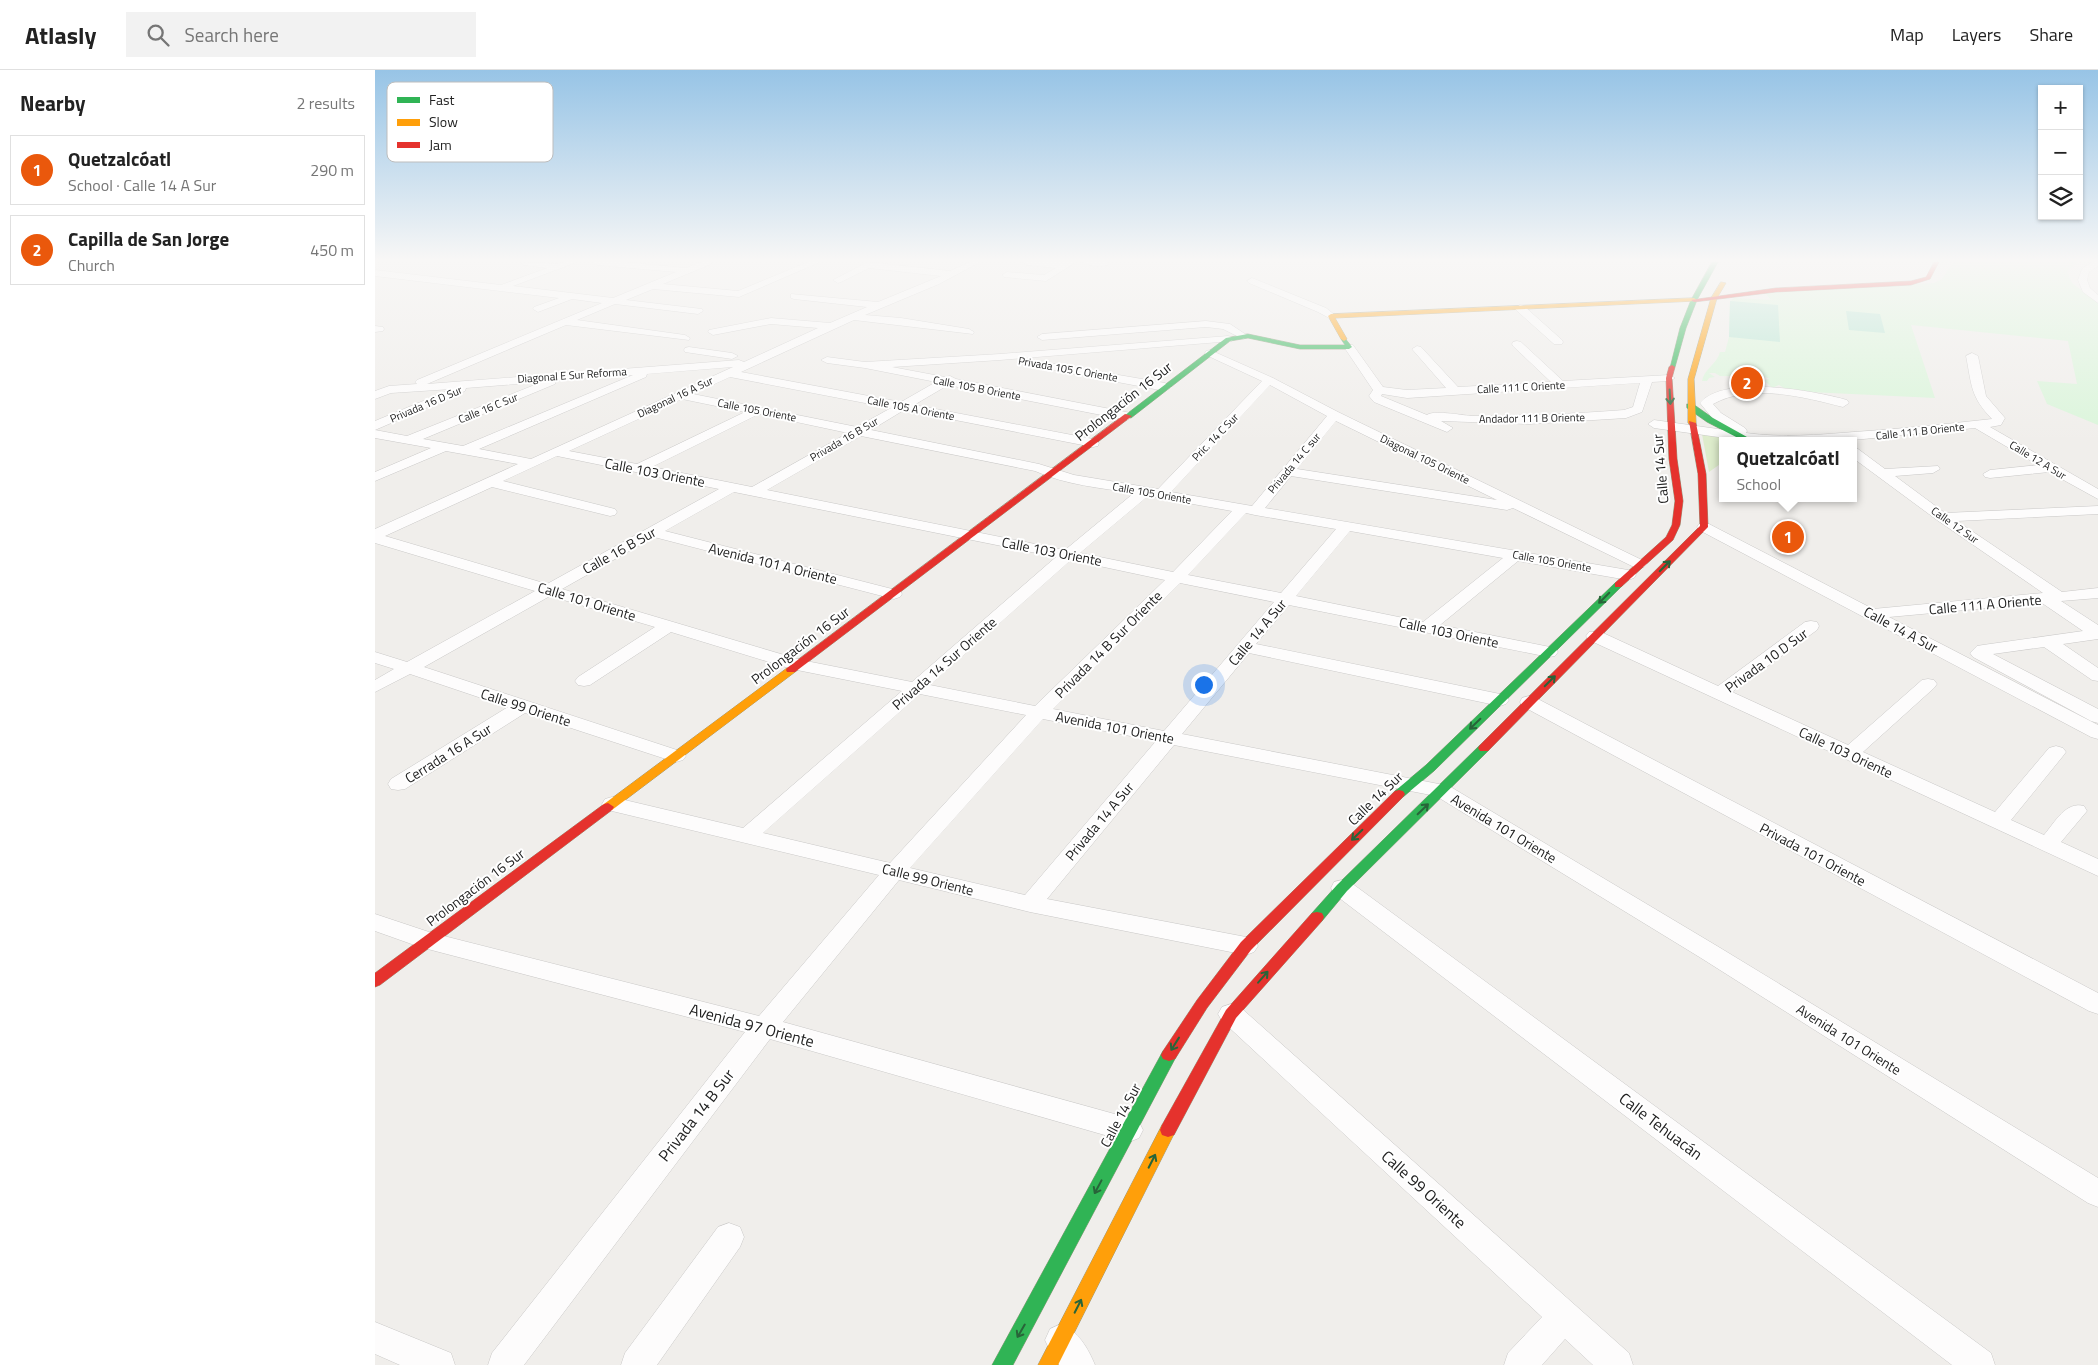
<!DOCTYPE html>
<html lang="en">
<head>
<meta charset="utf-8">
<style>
	body { margin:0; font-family:"Titillium Web",sans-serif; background:#f2f2f2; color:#222 }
	.controls { position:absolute; right:15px; top:15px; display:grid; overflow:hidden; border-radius:0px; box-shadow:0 1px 4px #0004 }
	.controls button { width:45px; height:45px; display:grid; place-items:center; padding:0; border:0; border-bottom:1px solid #e0e0e0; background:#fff; color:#222; font:25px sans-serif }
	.you { position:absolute; left:828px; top:614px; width:18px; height:18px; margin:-12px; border:4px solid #fff; border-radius:50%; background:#1a73e8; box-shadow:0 0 0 8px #1a73e833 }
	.badge { display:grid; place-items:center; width:32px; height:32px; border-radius:50%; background:#ea580c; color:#fff; font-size:16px; font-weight:700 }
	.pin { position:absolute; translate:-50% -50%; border:2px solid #fff; box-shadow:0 1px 5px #0006 }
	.popup { position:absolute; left:1344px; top:367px; width:138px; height:65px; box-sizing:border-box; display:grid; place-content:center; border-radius:0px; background:#fff; filter:drop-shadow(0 1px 4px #0005); font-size:16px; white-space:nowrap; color:#767676 }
	.popup b { font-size:19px; color:#222 }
	.popup::after { content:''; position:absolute; left:50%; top:100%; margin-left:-10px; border:10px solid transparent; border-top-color:#fff }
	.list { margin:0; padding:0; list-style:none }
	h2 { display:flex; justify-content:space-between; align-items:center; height:65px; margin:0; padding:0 20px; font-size:21px }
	h2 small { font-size:16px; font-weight:400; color:#767676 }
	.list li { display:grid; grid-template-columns:32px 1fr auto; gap:15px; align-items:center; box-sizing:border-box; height:70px; margin:0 10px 10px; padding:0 10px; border:1px solid #e0e0e0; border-radius:0px }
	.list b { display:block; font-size:19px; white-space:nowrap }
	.list p { margin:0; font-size:16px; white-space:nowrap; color:#767676 }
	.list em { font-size:16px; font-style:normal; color:#767676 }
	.icon { flex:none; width:28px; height:28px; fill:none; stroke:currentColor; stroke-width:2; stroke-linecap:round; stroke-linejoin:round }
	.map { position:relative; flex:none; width:1723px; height:1295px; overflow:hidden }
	header { display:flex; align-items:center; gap:30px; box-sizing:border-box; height:70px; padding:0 25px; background:#fff; border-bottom:1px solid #e0e0e0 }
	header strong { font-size:24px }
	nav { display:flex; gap:28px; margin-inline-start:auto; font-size:18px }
	.search { width:350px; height:45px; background:#f2f2f2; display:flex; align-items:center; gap:12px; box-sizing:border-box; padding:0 18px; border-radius:0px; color:#767676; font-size:19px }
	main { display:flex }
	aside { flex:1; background:#fff }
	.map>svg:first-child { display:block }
	.grass { fill:#ddeccb }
	.park { fill:#daf5da }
	.pitch { fill:#b7e6d2 }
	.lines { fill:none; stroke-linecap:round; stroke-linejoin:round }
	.street-casing { stroke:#c9c8c7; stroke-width:1 }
	.fast-casing { stroke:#999a82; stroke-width:1 }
	.slow-casing { stroke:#999a82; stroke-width:1 }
	.jam-casing { stroke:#999a82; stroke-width:1 }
	.street { fill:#fdfcfc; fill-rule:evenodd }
	.fast { fill:#30b455; fill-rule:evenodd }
	.slow { fill:#ff9f0a; fill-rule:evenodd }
	.jam { fill:#e5322d; fill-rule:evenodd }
	.oneway { stroke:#286439 }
	.labels { text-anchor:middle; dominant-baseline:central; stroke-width:4; stroke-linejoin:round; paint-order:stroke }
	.far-street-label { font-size:11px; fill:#222; stroke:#fff }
	.street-label { font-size:14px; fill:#222; stroke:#fff }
	.near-street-label { font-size:16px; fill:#222; stroke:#fff }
	.key { fill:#fff; stroke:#bdbdbd; stroke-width:1 }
	.key-label { font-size:14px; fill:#222 }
</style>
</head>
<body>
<header>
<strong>Atlasly</strong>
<div class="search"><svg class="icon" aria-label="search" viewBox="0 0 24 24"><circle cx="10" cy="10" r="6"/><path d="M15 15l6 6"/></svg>Search here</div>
<nav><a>Map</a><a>Layers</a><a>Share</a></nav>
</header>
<main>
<aside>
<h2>Nearby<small>2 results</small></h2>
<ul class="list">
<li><span class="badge">1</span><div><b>Quetzalcóatl</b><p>School · Calle 14 A Sur</p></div><em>290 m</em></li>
<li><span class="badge">2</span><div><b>Capilla de San Jorge</b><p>Church</p></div><em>450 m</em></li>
</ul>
</aside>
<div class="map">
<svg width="1723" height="1295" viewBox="0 0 1723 1295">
	<rect width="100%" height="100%" fill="#f0eeeb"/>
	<polygon class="grass" points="1327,364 1351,368 1356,371 1348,371 1348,392 1334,402"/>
	<path class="park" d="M 1578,192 L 1703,192 L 1692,201 L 1697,213 L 1723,233 L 1723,355 L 1672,334 L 1662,311 L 1702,314 L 1693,271 L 1536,255 L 1560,328 L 1414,321 L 1404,315 L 1397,318 L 1389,310 L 1395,309 L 1390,307 L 1345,306 L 1340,303 L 1334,303 L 1340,307 L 1334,308 L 1332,311 L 1327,311 C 1329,299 1342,294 1345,282 L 1350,282 L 1354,267 L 1355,231 L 1359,228 L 1396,230 L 1391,224 L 1411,221 L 1559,213 L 1567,209 Z"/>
	<g class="pitch">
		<polygon points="1355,231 1403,235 1405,272 1354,267"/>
		<polygon points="1471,241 1505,244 1510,263 1474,260"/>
	</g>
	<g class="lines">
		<defs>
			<g id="street">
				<path d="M 145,192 L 183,194 L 189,192 L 202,192 L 138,216 L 238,228 L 301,202 L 222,195 L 218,192 L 248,192 L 311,198 L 326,192 L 337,192 L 336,194 L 288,214 L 363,221 L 433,192 L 445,192 L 364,227 L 278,219 L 251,230 L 327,239 L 328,241 L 323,244 L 240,234 L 202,250 L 310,265 L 315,268 L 314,270 L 191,255 L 52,314 L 364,290 L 369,292 L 443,258 L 396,254 L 338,265 L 333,262 L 334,260 L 396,248 L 455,253 L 492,237 L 419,229 L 416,228 L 416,224 L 503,232 L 566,206 L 494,198 L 466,212 L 463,213 L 458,210 L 493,192 L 575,201 L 595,192 L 605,192 L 564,214 L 490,245 L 526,248 L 594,259 L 599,262 L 598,264 L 479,250 L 366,302 L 526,332 L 561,312 L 490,298 L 452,293 L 446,290 L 452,287 L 490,292 L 625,284 L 853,266 L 857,267 L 858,269 L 857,271 L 625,290 L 517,297 L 570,307 L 575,306 L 581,309 L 756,343 L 758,346 L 752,350 L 573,315 L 539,335 L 718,369 L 724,373 L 723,376 L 718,377 L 529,340 L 496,360 L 664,394 L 699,405 L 783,419 L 887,311 L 831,285 L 830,283 L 831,281 L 835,280 L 898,308 L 963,342 L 1269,491 L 1272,494 L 1269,497 L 1259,497 L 1138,438 L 1132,440 L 916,406 L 890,438 L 1253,500 L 1259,502 L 1261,505 L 1259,508 L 1253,510 L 1143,491 L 1065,555 L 1180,578 L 1183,582 L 1180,586 L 1174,587 L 914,535 L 881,574 L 1125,624 L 1131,626 L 1134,630 L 1131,634 L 1125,636 L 874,583 L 807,664 L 1074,716 L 1342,876 L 1723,1108 L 1723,1137 L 1713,1133 L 1326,888 L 1061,726 L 799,675 L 672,829 L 871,867 L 879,870 L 883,876 L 879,882 L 871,885 L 655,842 L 524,810 L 408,952 L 754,1048 L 764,1052 L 768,1060 L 764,1068 L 754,1072 L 395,969 L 149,1295 L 113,1295 L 117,1283 L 370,962 L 45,877 L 0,861 L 0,844 L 57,863 L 384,946 L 504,805 L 237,741 L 230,739 L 227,734 L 230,729 L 237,727 L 368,758 L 527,621 L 417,599 L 296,562 L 215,615 L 209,616 L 203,615 L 200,611 L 203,607 L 280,557 L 175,526 L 49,597 L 308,682 L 311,686 L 308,690 L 301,692 L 294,690 L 150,643 L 30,719 L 23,720 L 16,719 L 13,714 L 16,709 L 133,637 L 35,604 L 0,622 L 0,610 L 19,599 L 0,593 L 0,582 L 32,592 L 160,521 L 0,473 L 0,459 L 143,394 L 71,381 L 0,411 L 0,402 L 56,378 L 0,368 L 0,360 L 32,366 L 167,312 L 91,318 L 90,321 L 0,360 L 0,351 L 77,319 L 16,323 L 0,329 L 0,321 L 14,316 L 42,314 L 40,312 L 42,310 L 227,233 L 197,229 L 163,242 L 158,239 L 159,237 L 184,228 L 0,206 L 0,200 L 126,215 L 172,198 L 149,195 ZM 358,297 L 156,389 L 104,379 L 271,307 L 272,304 ZM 258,305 L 88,376 L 48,369 L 180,314 L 181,311 ZM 355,307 L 516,338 L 482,357 L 318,324 ZM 895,315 L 952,346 L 877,436 L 796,422 ZM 307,329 L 370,342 L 262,394 L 194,381 ZM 384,344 L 473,363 L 377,417 L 277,397 ZM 961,351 L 1122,430 L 922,399 ZM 486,366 L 660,401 C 691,415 726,418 759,423 L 690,480 L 392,420 ZM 182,386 L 344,419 L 172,514 L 10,466 L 117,417 L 235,446 L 240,445 L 242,442 L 240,439 L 128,411 ZM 359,422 L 681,487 L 537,612 L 426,590 L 187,519 L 279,467 L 519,529 L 525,527 L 527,524 L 525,521 L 290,461 ZM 773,426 L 857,441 L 798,502 L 705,483 ZM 871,443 L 880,445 L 961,459 L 906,523 L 813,505 ZM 975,461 L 1128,488 L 1048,552 L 921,526 ZM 696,490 L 790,510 L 660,636 L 555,615 ZM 805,513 L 899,532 L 789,661 L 678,639 ZM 545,624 L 651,645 L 515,793 L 388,763 ZM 668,649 L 781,671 L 650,825 L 535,798 Z"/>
				<polygon points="648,192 701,192 671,211 629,207 627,205 632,202 669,205 681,198 652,195"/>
				<path d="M 707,192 L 731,192 L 734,194 C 728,198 713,196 707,192 Z"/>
				<polygon points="1717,192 1723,192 1723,196 1714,202 1712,210 1715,218 1723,225 1723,233 1708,222 1703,210 1707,199"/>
				<polygon points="877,208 951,238 961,246 956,249 943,242 874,213 872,211"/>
				<polygon points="1145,235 1149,236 1187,270 1188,272 1187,274 1179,274 1141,240 1140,238"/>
				<polygon points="831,251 855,254 873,266 868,269 848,259 831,257 667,270 662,267 667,264"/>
				<polygon points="0,256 8,257 9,259 8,261 0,262"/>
				<path d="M 1142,271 L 1146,272 L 1188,311 L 1294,305 L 1300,308 L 1294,311 L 1277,312 L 1267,342 L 1251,348 L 1154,354 L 1066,351 L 1078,358 L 1072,362 L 999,332 L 994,326 L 998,320 L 969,277 L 970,275 L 978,275 L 1008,317 L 1032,320 L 1071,318 L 1037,279 L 1042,276 L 1046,277 L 1083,317 L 1176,312 L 1138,276 L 1137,274 L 1138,272 ZM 1265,313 L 1258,337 L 1249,340 C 1198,344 1147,346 1096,346 C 1086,345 1058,340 1052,345 L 1006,326 L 1007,324 L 1032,328 Z"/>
				<polygon points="314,277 357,283 363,286 357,289 310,282 309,280 310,278"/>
				<path d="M 1597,283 L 1603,286 L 1611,326 L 1630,348 L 1626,355 L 1615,357 L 1723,419 L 1723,429 L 1674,402 L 1615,408 L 1610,407 L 1608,404 L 1615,400 L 1663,395 L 1600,358 L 1468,371 L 1372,371 L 1279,358 L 1273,354 L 1279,350 L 1357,361 L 1338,349 L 1325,333 C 1349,304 1440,321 1472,330 L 1474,333 L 1468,337 C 1429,327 1376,313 1338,334 L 1346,343 L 1370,358 L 1372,361 L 1371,363 C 1407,368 1443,365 1479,362 C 1525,359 1571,354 1617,349 C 1595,326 1597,316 1591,286 Z"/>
				<polygon points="651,289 790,313 796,317 790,321 647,294 645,292"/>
				<polygon points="1478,378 1483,379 1510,399 1563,396 1565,399 1558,403 1520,406 1570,443 1723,436 1723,444 1582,451 1687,522 1723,518 1723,528 1686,531 1723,555 1723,569 1688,574 1723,598 1723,611 1717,610 1669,577 1618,584 1723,639 1723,653 1716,651 1598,587 1595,583 1602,576 1608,575 1708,561 1667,533 1514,547 1723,655 1723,669 1716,667 1324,460 1322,457 1324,454 1334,454 1498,539 1668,523 1562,450 1478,388"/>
				<path d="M 1436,551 L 1442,552 L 1444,556 L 1442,560 L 1357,622 L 1473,675 L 1547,610 L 1553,609 L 1559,610 L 1562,614 L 1559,618 L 1488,682 L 1620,742 L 1674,678 L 1681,676 L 1688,678 L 1691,682 L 1688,686 L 1636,750 L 1669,765 C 1680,752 1691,731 1709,736 L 1712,741 L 1686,772 L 1723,789 L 1723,806 L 1214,570 L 1211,566 L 1214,562 L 1226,562 L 1343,616 L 1430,552 Z"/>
				<polygon points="1154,626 1161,628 1723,923 1723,944 1714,941 1147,636 1145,632 1147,628"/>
				<polygon points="967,810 975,812 1616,1283 1620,1295 1577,1295 959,824 956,818 959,812"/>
				<polygon points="856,934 865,937 1200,1235 1254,1283 1258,1295 1218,1295 1190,1269 1167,1295 1129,1295 1133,1283 1167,1247 847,951 843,944 847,937"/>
				<polygon points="354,1153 365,1157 369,1167 365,1177 282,1295 246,1295 250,1283 343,1157"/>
				<polygon points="0,1252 76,1283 80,1295 25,1295 0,1284"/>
				<path d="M 686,1254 C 703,1261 713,1278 720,1295 L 684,1295 L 675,1281 L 670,1270 L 675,1259 Z"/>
			</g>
			<g id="fast">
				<polygon points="1337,192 1343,192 1322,230 1311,258 1300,297 1295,298 1305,258 1316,230"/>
				<polygon points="873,264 925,275 970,275 966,269 969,267 977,277 974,279 925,279 873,268 855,271 756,348 749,346 851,268"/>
				<polygon points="1312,334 1318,334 1338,348 1372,367 1365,369 1332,352 1312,338"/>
				<polygon points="1243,512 1248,515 1246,517 1059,701 1028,727 1020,727 1018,724 1020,721 1051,695 1240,513"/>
				<polygon points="1109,674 1113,675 1115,678 1113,681 972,821 947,851 942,852 937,851 935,847 937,843 962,815 1105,675"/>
				<polygon points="794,979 800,981 802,985 638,1295 617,1295 788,981"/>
			</g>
			<g id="slow">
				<polygon points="1346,212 1351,213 1342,228 1319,309 1321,353 1317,355 1313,353 1313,309 1336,228"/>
				<polygon points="1319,228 1322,230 1321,231 960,248 972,269 969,271 966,269 953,246 956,244"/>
				<polygon points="416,597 420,598 421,600 420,602 237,740 229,740 227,737 229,734 412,598"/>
				<polygon points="793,1053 799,1055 801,1060 683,1295 663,1295 787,1055"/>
			</g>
			<g id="jam">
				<polygon points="1559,192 1564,192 1555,209 1536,215 1401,222 1319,232 1316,230 1401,218 1536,211 1551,207"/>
				<polygon points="1297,295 1300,297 1297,308 1302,389 1308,431 1305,455 1298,470 1246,517 1240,517 1240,513 1291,467 1297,455 1300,431 1294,389 1291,308 1294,297"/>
				<polygon points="750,344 757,346 420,602 412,602 411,600 412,598"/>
				<polygon points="1314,351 1321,353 1331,404 1333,457 1113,681 1105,681 1103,678 1105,675 1325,456 1323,404"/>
				<polygon points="1394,368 1397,371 1388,371"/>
				<polygon points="1024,720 1028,721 1030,724 1028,727 876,880 832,938 800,989 794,991 788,989 786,985 788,981 822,930 866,872 1020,721"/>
				<polygon points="233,733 239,737 237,740 5,915 0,917 0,903 229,734"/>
				<polygon points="942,842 947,843 949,847 947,851 861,948 799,1065 793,1067 787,1065 785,1060 787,1055 851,940 937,843"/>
			</g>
		</defs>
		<use href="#street" class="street-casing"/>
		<use href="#fast" class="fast-casing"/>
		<use href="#slow" class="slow-casing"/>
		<use href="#jam" class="jam-casing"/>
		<use href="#street" class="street"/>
		<use href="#fast" class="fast"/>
		<use href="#slow" class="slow"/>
		<use href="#jam" class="jam"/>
	</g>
	<defs><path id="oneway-shaft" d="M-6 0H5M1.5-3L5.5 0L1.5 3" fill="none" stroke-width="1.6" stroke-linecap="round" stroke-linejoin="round" transform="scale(1.25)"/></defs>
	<g class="oneway">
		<use href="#oneway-shaft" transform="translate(1295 327) rotate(87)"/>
		<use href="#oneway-shaft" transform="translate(1290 496) rotate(-45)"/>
		<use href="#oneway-shaft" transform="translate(1229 528) rotate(135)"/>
		<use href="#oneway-shaft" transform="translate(1175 611) rotate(-45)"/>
		<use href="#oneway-shaft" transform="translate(1100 654) rotate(136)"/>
		<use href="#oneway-shaft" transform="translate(1048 739) rotate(-44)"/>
		<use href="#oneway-shaft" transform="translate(982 765) rotate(136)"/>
		<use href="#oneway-shaft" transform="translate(888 907) rotate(-49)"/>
		<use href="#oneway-shaft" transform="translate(800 974) rotate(122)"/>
		<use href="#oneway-shaft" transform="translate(777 1091) rotate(-63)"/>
		<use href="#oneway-shaft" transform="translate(723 1117) rotate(118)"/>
		<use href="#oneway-shaft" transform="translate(703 1236) rotate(-63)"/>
		<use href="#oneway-shaft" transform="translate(646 1261) rotate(120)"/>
	</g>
	<linearGradient id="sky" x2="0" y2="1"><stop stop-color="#97c4e6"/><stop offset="0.51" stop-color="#f8f7f6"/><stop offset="1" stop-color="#f8f7f6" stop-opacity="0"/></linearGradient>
	<rect width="1723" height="373" fill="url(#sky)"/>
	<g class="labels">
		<g class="far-street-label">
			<text transform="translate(693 299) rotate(10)">Privada 105 C Oriente</text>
			<text transform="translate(197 305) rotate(-4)">Diagonal E Sur Reforma</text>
			<text transform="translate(1146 317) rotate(-3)">Calle 111 C Oriente</text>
			<text transform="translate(602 318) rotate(11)">Calle 105 B Oriente</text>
			<text transform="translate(300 327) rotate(-25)">Diagonal 16 A Sur</text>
			<text transform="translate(51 334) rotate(-23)">Privada 16 D Sur</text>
			<text transform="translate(113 338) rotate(-22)">Calle 16 C Sur</text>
			<text transform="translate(536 338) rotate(11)">Calle 105 A Oriente</text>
			<text transform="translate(382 340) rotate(11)">Calle 105 Oriente</text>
			<text transform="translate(1157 348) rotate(-1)">Andador 111 B Oriente</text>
			<text transform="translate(1545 361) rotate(-6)">Calle 111 B Oriente</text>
			<text transform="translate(840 367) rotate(-46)">Pric. 14 C Sur</text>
			<text transform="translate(469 369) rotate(-30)">Privada 16 B Sur</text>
			<text transform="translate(1050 389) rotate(26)">Diagonal 105 Oriente</text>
			<text transform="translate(1663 390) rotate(31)">Calle 12 A Sur</text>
			<text transform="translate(919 393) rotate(-50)">Privada 14 C sur</text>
			<text transform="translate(777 423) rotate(10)">Calle 105 Oriente</text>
			<text transform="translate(1580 455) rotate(35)">Calle 12 Sur</text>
			<text transform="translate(1177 491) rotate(10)">Calle 105 Oriente</text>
		</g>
		<g class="street-label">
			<text transform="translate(748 331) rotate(-38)">Prolongación 16 Sur</text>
			<text transform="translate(1285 399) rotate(-95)">Calle 14 Sur</text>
			<text transform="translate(280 402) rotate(11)">Calle 103 Oriente</text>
			<text transform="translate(244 480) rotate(-29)">Calle 16 B Sur</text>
			<text transform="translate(677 481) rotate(11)">Calle 103 Oriente</text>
			<text transform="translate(398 493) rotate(14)">Avenida 101 A Oriente</text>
			<text transform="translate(212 531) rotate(17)">Calle 101 Oriente</text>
			<text transform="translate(1610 534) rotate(-5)">Calle 111 A Oriente</text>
			<text transform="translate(1526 559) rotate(28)">Calle 14 A Sur</text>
			<text transform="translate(882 562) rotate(-50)">Calle 14 A Sur</text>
			<text transform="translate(1074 562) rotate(12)">Calle 103 Oriente</text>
			<text transform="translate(733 574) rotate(-45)">Privada 14 B Sur Oriente</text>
			<text transform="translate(425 575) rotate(-37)">Prolongación 16 Sur</text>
			<text transform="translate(1391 590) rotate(-36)">Privada 10 D Sur</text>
			<text transform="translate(569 593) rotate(-41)">Privada 14 Sur Oriente</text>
			<text transform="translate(151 637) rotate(18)">Calle 99 Oriente</text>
			<text transform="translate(740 657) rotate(11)">Avenida 101 Oriente</text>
			<text transform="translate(1471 682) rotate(25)">Calle 103 Oriente</text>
			<text transform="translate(73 683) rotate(-32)">Cerrada 16 A Sur</text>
			<text transform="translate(1000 728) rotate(-44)">Calle 14 Sur</text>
			<text transform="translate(724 751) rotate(-50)">Privada 14 A Sur</text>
			<text transform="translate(1129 758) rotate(31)">Avenida 101 Oriente</text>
			<text transform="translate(1438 784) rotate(28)">Privada 101 Oriente</text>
			<text transform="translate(553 809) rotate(14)">Calle 99 Oriente</text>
			<text transform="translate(100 817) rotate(-37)">Prolongación 16 Sur</text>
			<text transform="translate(1474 969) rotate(32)">Avenida 101 Oriente</text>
			<text transform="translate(745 1045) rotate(-62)">Calle 14 Sur</text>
		</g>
		<g class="near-street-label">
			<text transform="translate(377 955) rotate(15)">Avenida 97 Oriente</text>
			<text transform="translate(321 1045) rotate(-52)">Privada 14 B Sur</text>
			<text transform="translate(1286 1056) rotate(37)">Calle Tehuacán</text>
			<text transform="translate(1049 1119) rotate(42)">Calle 99 Oriente</text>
		</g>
	</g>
	<rect x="12" y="12" width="166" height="80" rx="8" class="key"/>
	<rect x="22" y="27" width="23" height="6" fill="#30b455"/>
	<rect x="22" y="49" width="23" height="7" fill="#ff9f0a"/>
	<rect x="22" y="72" width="23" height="6" fill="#e5322d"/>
	<g class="key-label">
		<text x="54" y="35">Fast</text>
		<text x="54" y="57">Slow</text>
		<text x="54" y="80">Jam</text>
	</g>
</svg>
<div class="controls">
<button>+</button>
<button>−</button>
<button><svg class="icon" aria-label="layers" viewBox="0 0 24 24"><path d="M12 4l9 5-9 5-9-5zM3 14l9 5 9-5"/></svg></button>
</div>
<div class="you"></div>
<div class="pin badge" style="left:1413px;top:467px">1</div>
<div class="popup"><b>Quetzalcóatl</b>School</div>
<div class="pin badge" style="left:1372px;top:313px">2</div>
</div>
</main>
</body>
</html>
